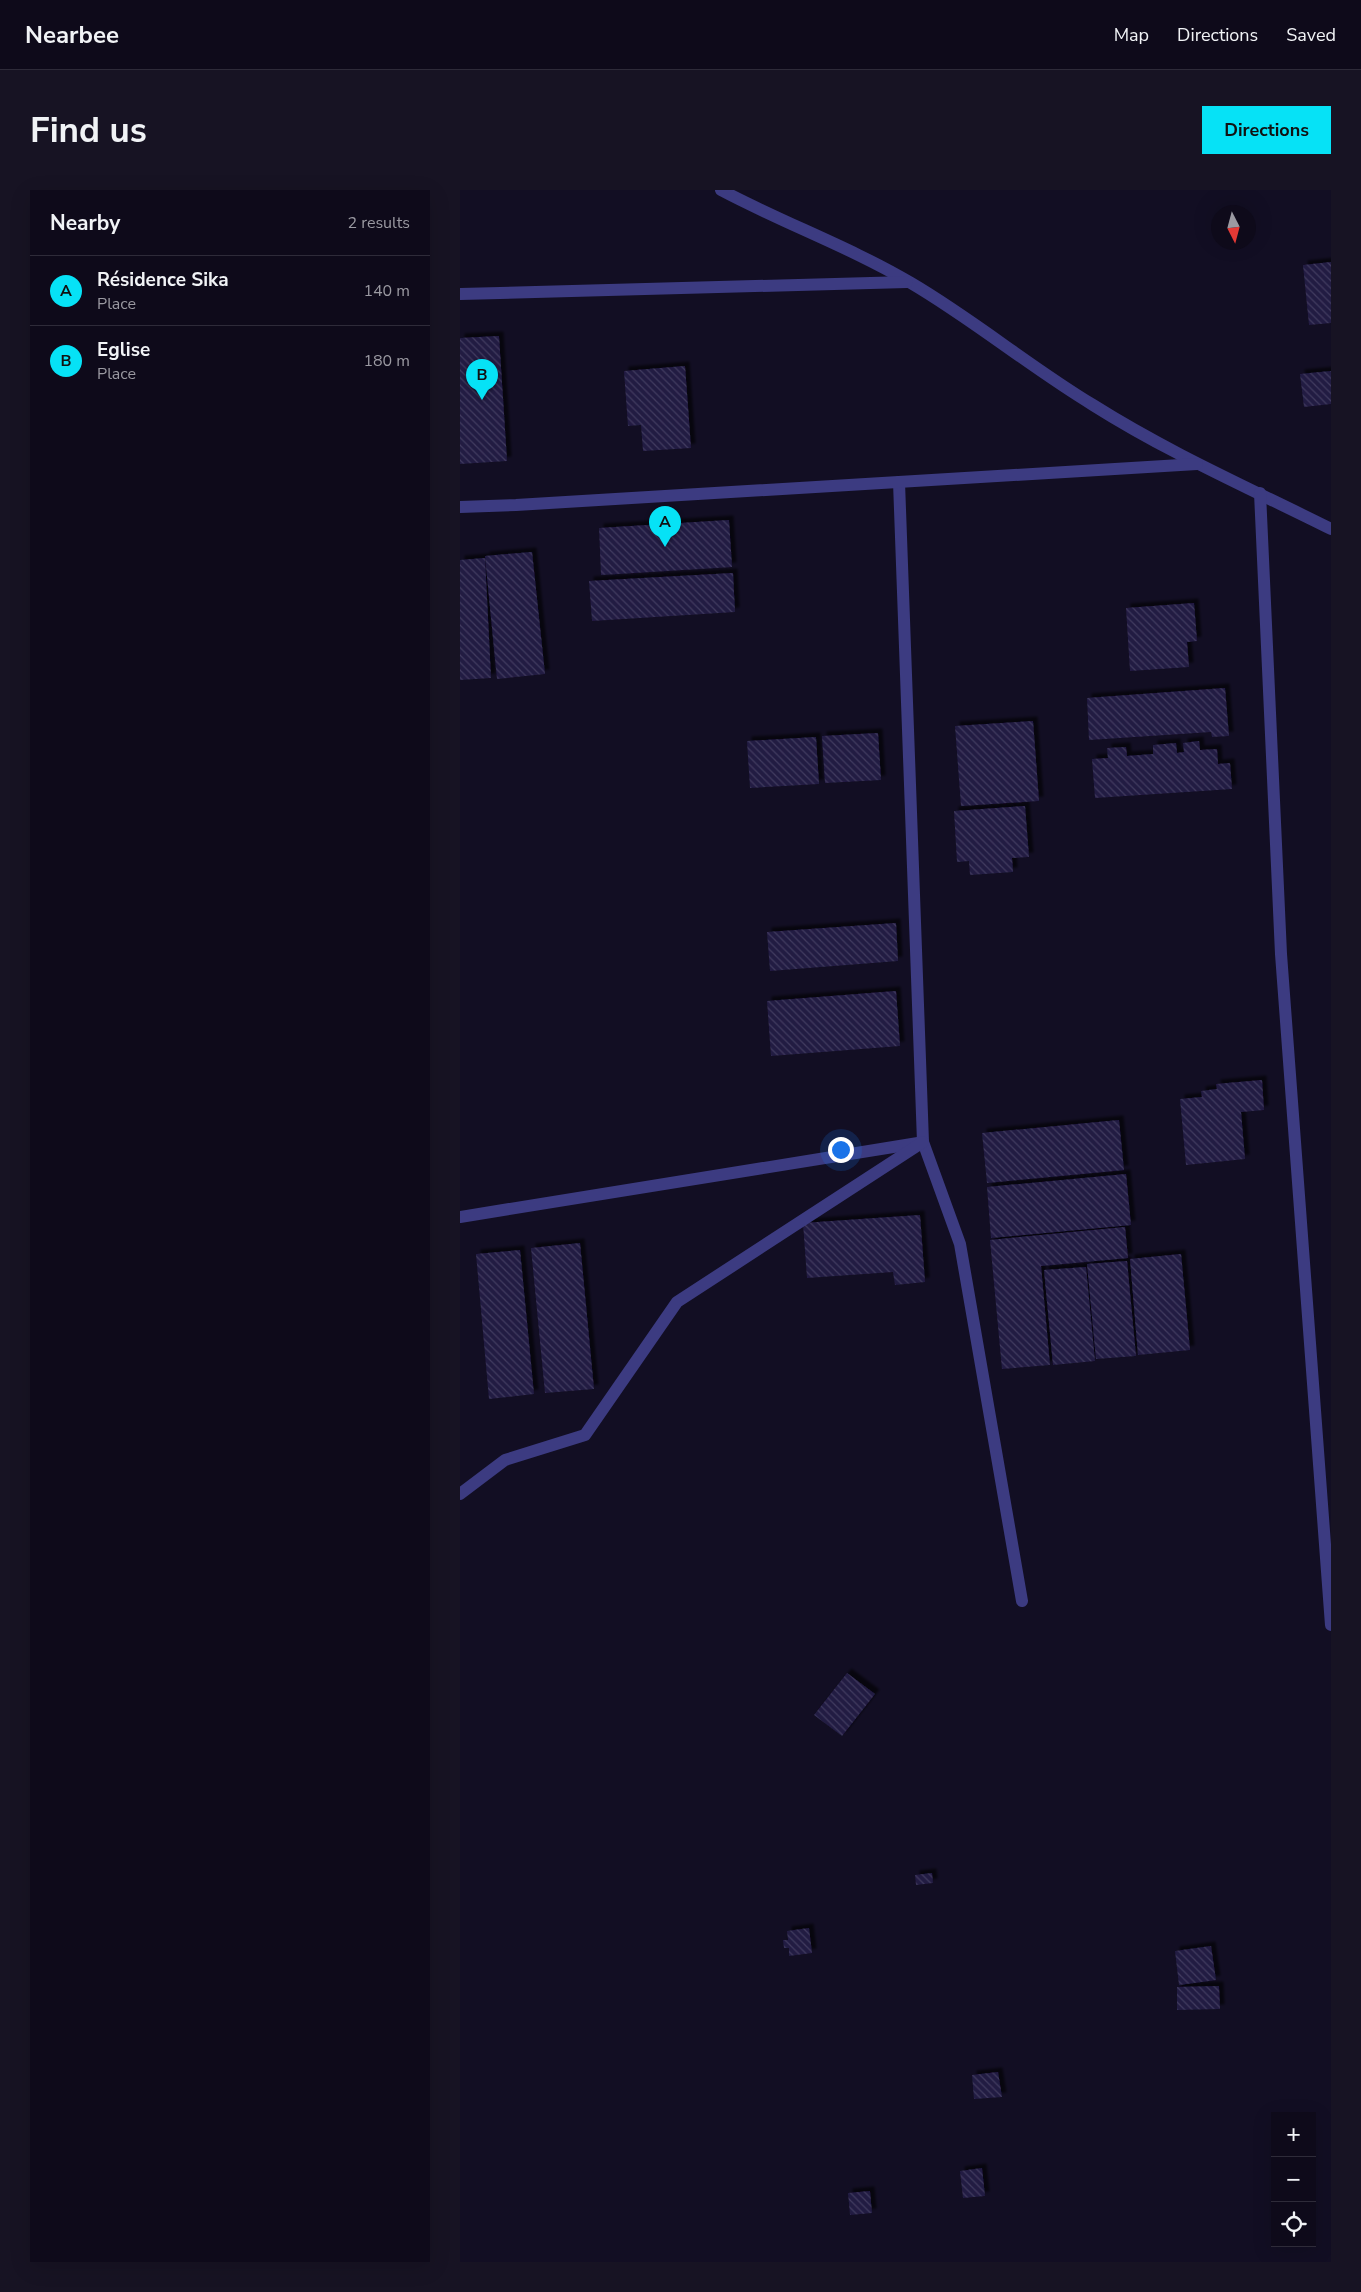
<!DOCTYPE html>
<html lang="en">
<head>
<meta charset="utf-8">
<style>
	body { margin:0; font-family:"Nunito Sans",sans-serif; background:#171323; color:#f1f3f6 }
	.controls { position:absolute; right:15px; bottom:15px; display:grid; overflow:hidden; border-radius:0px; box-shadow:0 5px 20px #0002 }
	.controls button { width:45px; height:45px; display:grid; place-items:center; padding:0; border:0; border-bottom:1px solid #2e2b39; background:#0e0a1a; color:#f1f3f6; font:25px sans-serif }
	.compass { position:absolute; left:751px; top:15px; width:45px; height:45px; border-radius:50%; background:#0e0a1a; box-shadow:0 5px 20px #0002; rotate:174deg }
	.you { position:absolute; left:380px; top:959px; width:18px; height:18px; margin:-12px; border:4px solid #fff; border-radius:50%; background:#1a73e8; box-shadow:0 0 0 8px #1a73e833 }
	.badge { display:grid; place-items:center; width:32px; height:32px; border-radius:50%; background:#06e2f6; color:#111; font-size:16px; font-weight:700 }
	.pin { position:absolute; translate:-50% -41px; filter:drop-shadow(0 1px 2px #0008) }
	.pin::after { content:''; position:absolute; top:26px; width:18px; height:15px; background:inherit; clip-path:polygon(0 0,100% 0,50% 100%) }
	.list { margin:0; padding:0; list-style:none }
	h2 { display:flex; justify-content:space-between; align-items:center; height:65px; margin:0; padding:0 20px; font-size:21px }
	h2 small { font-size:16px; font-weight:400; color:#9b9aa2 }
	.list li { display:grid; grid-template-columns:32px 1fr auto; gap:15px; align-items:center; box-sizing:border-box; height:70px; padding:0 20px; border-top:1px solid #2e2b39 }
	.list b { display:block; font-size:19px; white-space:nowrap }
	.list p { margin:0; font-size:16px; white-space:nowrap; color:#9b9aa2 }
	.list em { font-size:16px; font-style:normal; color:#9b9aa2 }
	.icon { flex:none; width:28px; height:28px; fill:none; stroke:currentColor; stroke-width:2; stroke-linecap:round; stroke-linejoin:round }
	.map { position:relative; flex:none; width:871px; height:2072px; overflow:hidden; border-radius:0px }
	header { display:flex; align-items:center; gap:30px; box-sizing:border-box; height:70px; padding:0 25px; background:#0e0a1a; border-bottom:1px solid #2e2b39 }
	header strong { font-size:24px }
	nav { display:flex; gap:28px; margin-inline-start:auto; font-size:18px }
	.intro { display:flex; align-items:center; justify-content:space-between; box-sizing:border-box; height:120px; padding:0 30px }
	h1 { margin:0; font-size:35px }
	.button { padding:12px 22px; border-radius:0px; background:#06e2f6; color:#111; font-size:18px; font-weight:700 }
	main { display:flex; gap:30px; padding:0 30px }
	aside { flex:1; background:#0e0a1a; border-radius:0px; box-shadow:0 5px 20px #0002 }
	.map>svg:first-child { display:block }
	.building { fill:url(#building-back-hatch); filter:url(#shadow) }
	.lines { fill:none; stroke-linecap:round; stroke-linejoin:round }
	.minor { stroke:#3c3b81; stroke-width:12 }
</style>
</head>
<body>
<header>
<strong>Nearbee</strong>
<nav><a>Map</a><a>Directions</a><a>Saved</a></nav>
</header>
<div class="intro"><h1>Find us</h1><a class="button">Directions</a></div>
<main>
<aside>
<h2>Nearby<small>2 results</small></h2>
<ul class="list">
<li><span class="badge">A</span><div><b>Résidence Sika</b><p>Place</p></div><em>140 m</em></li>
<li><span class="badge">B</span><div><b>Eglise</b><p>Place</p></div><em>180 m</em></li>
</ul>
</aside>
<div class="map">
<svg width="871" height="2072" viewBox="0 0 871 2072">
	<defs>
		<pattern id="building-back-hatch" width="6" height="6" patternUnits="userSpaceOnUse" patternTransform="scale(1.25)"><rect width="6" height="6" fill="#221b43"/><path d="M-1 5l2 2M0 0l6 6M5-1l2 2" fill="none" stroke="#413b5f"/></pattern>
		<filter id="shadow"><feDropShadow dx="4.5" dy="-4.5" stdDeviation="1" flood-color="#0009"/></filter>
	</defs>
	<rect width="100%" height="100%" fill="#120e23"/>
	<g class="building">
		<polygon points="871,72 871,133 849,135 843,75"/>
		<polygon points="39,146 47,271 0,274 0,148"/>
		<polygon points="225,176 231,258 183,261 181,235 168,236 164,181"/>
		<polygon points="871,181 871,214 844,217 840,184"/>
		<polygon points="269,330 272,377 141,385 139,338"/>
		<polygon points="72,362 85,484 37,489 25,366"/>
		<polygon points="25,368 31,488 0,490 0,370"/>
		<polygon points="273,383 275,422 132,431 129,391"/>
		<polygon points="734,413 737,451 727,452 729,477 670,481 666,418"/>
		<polygon points="765,498 769,546 752,547 751,542 629,550 627,508"/>
		<polygon points="573,531 579,611 501,616 495,536"/>
		<polygon points="418,543 421,590 365,593 362,546"/>
		<polygon points="356,547 359,594 290,598 287,551"/>
		<polygon points="739,551 740,560 757,559 758,574 770,573 772,599 635,608 632,569 648,568 647,558 666,557 667,566 693,564 693,555 716,553 717,563 724,562 723,553"/>
		<polygon points="565,616 569,667 552,668 553,682 510,685 509,671 497,672 494,621"/>
		<polygon points="436,733 438,771 310,781 307,742"/>
		<polygon points="436,801 440,856 311,866 307,811"/>
		<polygon points="802,890 804,920 781,922 785,969 726,975 720,909 742,907 741,901 757,899 756,894"/>
		<polygon points="659,930 664,980 527,993 522,943"/>
		<polygon points="666,984 671,1035 531,1048 527,997"/>
		<polygon points="460,1025 465,1092 435,1095 433,1082 347,1088 343,1033"/>
		<polygon points="665,1037 668,1068 581,1076 590,1175 542,1179 530,1050"/>
		<polygon points="120,1053 134,1199 85,1203 71,1058"/>
		<polygon points="60,1060 74,1204 29,1209 16,1064"/>
		<polygon points="721,1064 730,1160 678,1165 670,1069"/>
		<polygon points="667,1071 676,1166 636,1169 627,1074"/>
		<polygon points="626,1077 635,1171 593,1175 584,1080"/>
		<polygon points="387,1483 415,1504 382,1546 354,1525"/>
		<polygon points="472,1683 473,1693 456,1695 455,1685"/>
		<polygon points="349,1738 352,1763 329,1766 329,1758 324,1758 323,1750 328,1750 327,1741"/>
		<polygon points="751,1756 756,1790 719,1795 715,1761"/>
		<polygon points="759,1796 760,1819 717,1820 717,1797"/>
		<polygon points="538,1882 542,1907 514,1909 512,1885"/>
		<polygon points="522,1978 525,2006 503,2008 500,1981"/>
		<polygon points="410,2001 412,2023 390,2025 388,2003"/>
	</g>
	<g class="lines">
		<g class="minor">
			<path d="M 261,0 C 323,33 390,57 451,93 C 514,130 570,177 633,215 C 709,263 791,299 871,339"/>
			<polyline points="0,104 447,92"/>
			<polyline points="439,292 463,952 500,1054 562,1411"/>
			<polyline points="800,303 821,764 871,1435"/>
			<polyline points="0,317 56,315 737,274"/>
			<polyline points="0,1027 458,953"/>
			<polyline points="0,1304 45,1270 125,1245 217,1112 463,952"/>
		</g>
	</g>
</svg>
<div class="controls">
<button>+</button>
<button>−</button>
<button><svg class="icon" aria-label="locate" viewBox="0 0 24 24"><circle cx="12" cy="12" r="6"/><path d="M12 2v4M12 18v4M2 12h4M18 12h4"/></svg></button>
</div>
<svg class="compass" viewBox="-18 -18 36 36"><path d="M0-13l5 13h-10z" fill="#e53935"/><path d="M0 13l5-13h-10z" fill="#9b9aa2"/></svg>
<div class="you"></div>
<div class="pin badge" style="left:205px;top:357px">A</div>
<div class="pin badge" style="left:22px;top:210px">B</div>
</div>
</main>
</body>
</html>
